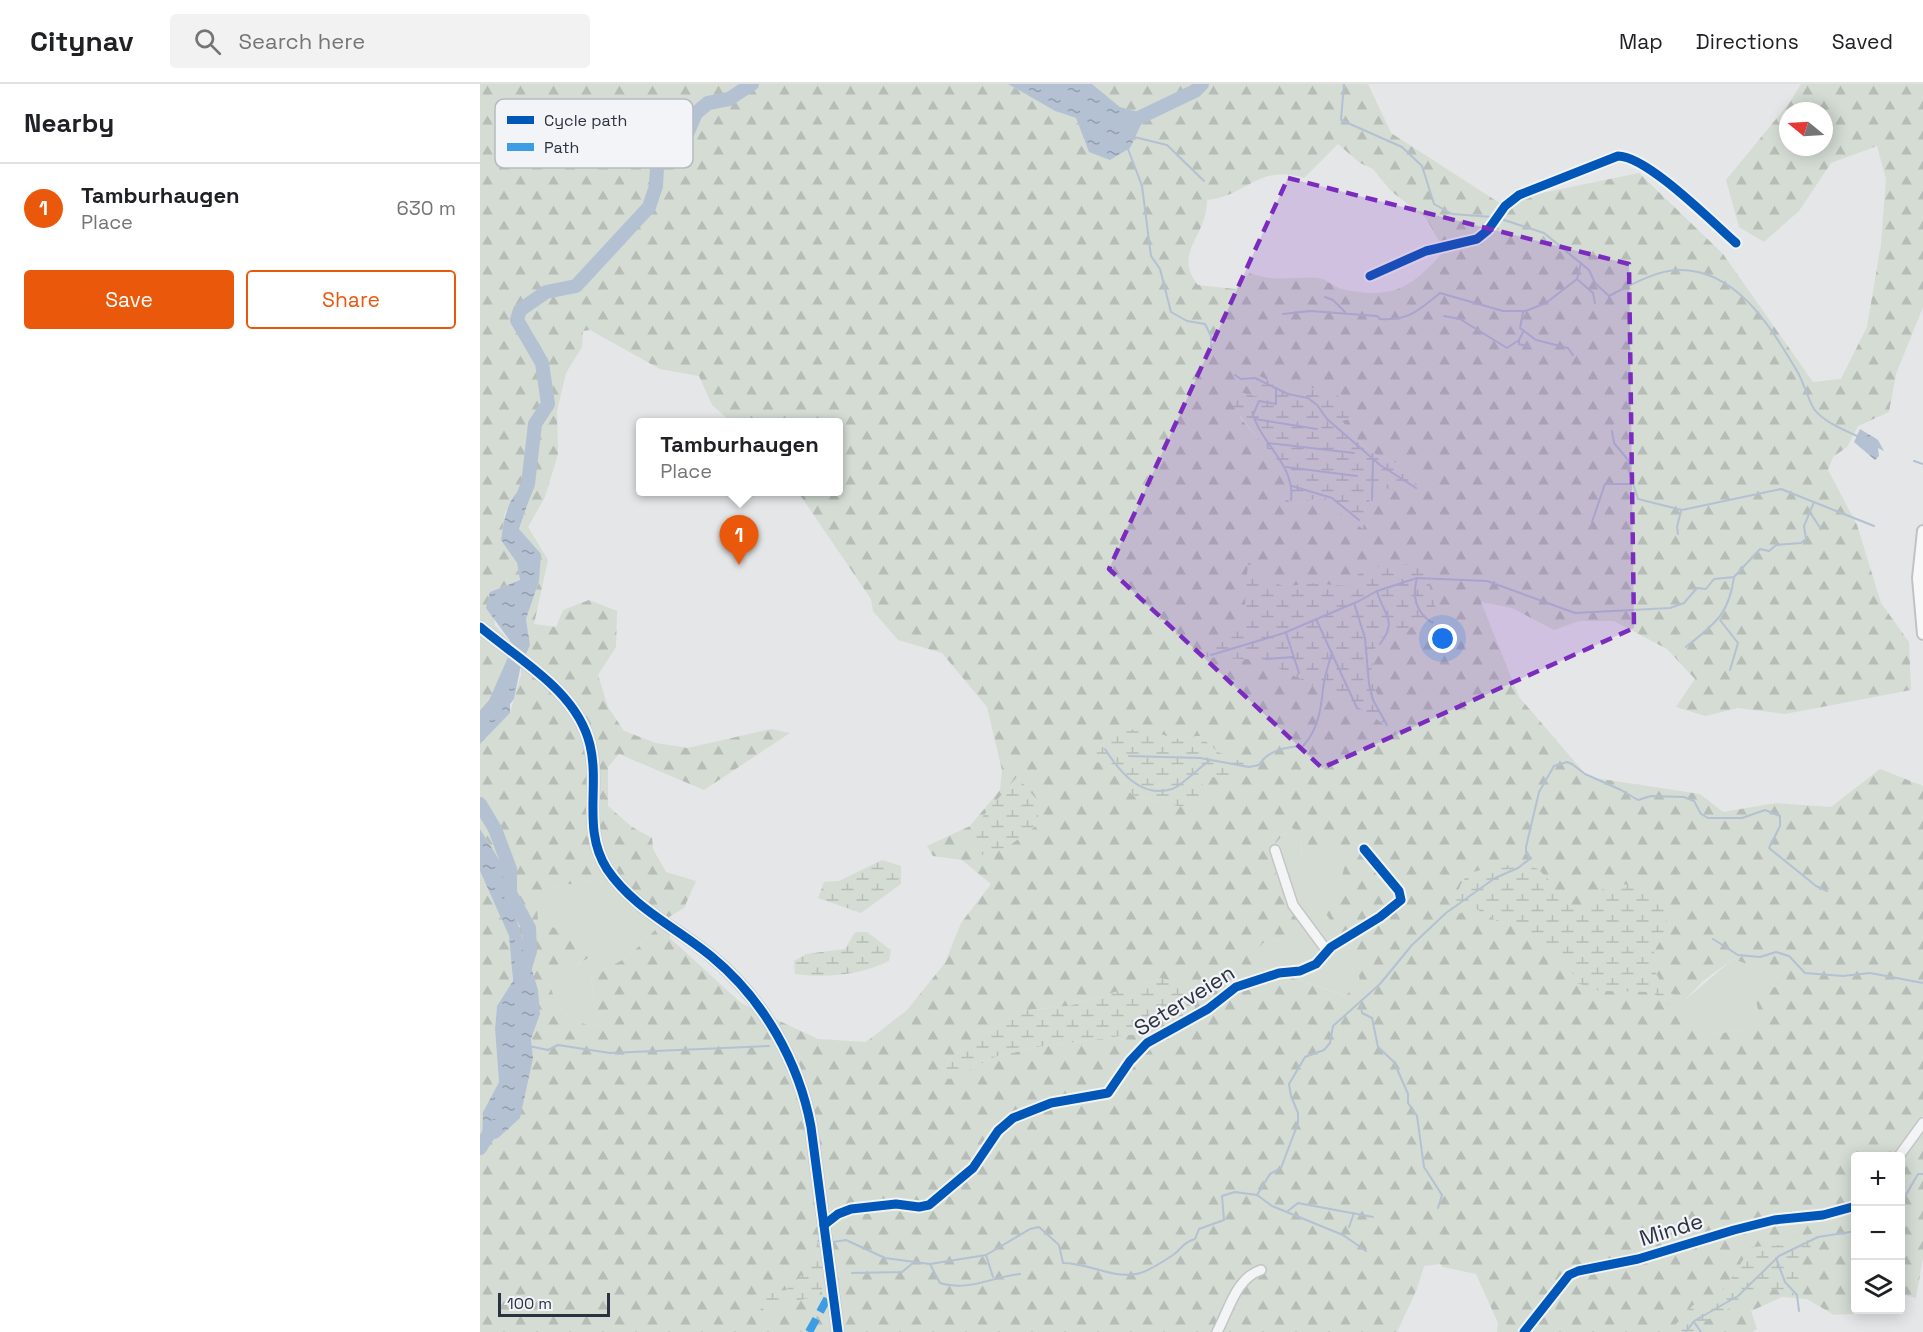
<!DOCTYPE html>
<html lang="en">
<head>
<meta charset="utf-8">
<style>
	body { margin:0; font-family:"Space Grotesk",sans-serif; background:#f2f2f2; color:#202124 }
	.controls { position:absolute; right:18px; bottom:18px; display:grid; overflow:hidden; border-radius:6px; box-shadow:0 3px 15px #0003 }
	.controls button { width:54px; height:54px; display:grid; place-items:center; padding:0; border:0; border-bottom:2px solid #e0e0e0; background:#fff; color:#202124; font:30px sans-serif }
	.compass { position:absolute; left:1299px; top:18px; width:54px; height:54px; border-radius:50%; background:#fff; box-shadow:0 3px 15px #0003; rotate:288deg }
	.scale { position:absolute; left:18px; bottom:15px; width:112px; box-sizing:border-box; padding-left:6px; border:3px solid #2b3241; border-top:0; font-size:16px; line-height:21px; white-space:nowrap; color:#2b3241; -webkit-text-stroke:4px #f2f4f7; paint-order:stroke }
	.you { position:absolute; left:963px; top:555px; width:21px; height:21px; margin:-15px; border:4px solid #fff; border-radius:50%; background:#1a73e8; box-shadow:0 0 0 9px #1a73e833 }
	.badge { display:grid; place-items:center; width:39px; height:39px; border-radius:50%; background:#ea580c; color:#fff; font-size:20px; font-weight:700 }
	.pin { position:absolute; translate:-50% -50px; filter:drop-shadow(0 2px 3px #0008) }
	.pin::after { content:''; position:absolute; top:32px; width:21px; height:18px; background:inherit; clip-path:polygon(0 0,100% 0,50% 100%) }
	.popup { position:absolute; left:156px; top:334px; width:207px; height:78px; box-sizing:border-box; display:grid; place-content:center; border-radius:6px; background:#fff; filter:drop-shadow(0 2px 4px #0005); font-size:20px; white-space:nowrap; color:#757577 }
	.popup b { font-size:22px; color:#202124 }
	.popup::after { content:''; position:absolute; left:50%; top:100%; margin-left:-12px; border:12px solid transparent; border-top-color:#fff }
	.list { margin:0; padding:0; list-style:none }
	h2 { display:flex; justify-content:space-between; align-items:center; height:78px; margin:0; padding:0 24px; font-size:26px }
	h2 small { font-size:20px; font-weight:400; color:#757577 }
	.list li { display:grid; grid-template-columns:39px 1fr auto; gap:18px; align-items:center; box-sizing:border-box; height:90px; padding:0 24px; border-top:2px solid #e0e0e0 }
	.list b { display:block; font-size:22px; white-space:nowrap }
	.list p { margin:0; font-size:20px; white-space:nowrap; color:#757577 }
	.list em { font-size:20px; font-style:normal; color:#757577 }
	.actions { display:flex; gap:12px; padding:18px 24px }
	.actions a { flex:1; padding:14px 0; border:2px solid #ea580c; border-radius:6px; text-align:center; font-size:21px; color:#ea580c }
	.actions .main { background:#ea580c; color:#fff }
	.icon { flex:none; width:33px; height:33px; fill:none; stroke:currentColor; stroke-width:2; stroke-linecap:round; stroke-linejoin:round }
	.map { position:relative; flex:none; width:1443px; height:1248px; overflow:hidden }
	header { display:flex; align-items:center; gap:36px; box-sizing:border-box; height:84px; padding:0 30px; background:#fff; border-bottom:2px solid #e0e0e0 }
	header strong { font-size:28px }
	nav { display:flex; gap:33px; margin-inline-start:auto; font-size:21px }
	.search { width:420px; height:54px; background:#f2f2f2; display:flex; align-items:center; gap:15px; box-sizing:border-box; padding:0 21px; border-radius:6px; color:#757577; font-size:22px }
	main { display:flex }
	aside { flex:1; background:#fff }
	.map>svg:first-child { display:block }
	.green { fill:#d4dcd4 }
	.forest { fill:url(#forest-firs); fill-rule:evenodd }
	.wetland { fill:url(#wetland-marsh) }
	.water { fill:url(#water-ripples) }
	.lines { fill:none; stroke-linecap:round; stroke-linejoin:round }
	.stream { stroke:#b4c1d2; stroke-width:2 }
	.river { stroke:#b4c1d2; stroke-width:14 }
	.minor-casing { stroke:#c2c4c6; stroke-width:12 }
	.major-casing { stroke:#c0c3c6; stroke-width:14 }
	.minor { stroke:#f3f4f5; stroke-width:9 }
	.major { stroke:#f7f7f7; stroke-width:10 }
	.quiet { stroke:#3d9de3; stroke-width:8; stroke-dasharray:15 8; stroke-linecap:butt }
	.cycleway-casing { stroke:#f2f4f7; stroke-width:13 }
	.cycleway { stroke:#0057b8; stroke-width:9 }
	.marked { fill:#7b2cbf; fill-opacity:0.2; stroke:#7b2cbf; stroke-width:4.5; stroke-dasharray:12 8; stroke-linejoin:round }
	.labels { text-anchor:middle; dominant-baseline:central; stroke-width:4.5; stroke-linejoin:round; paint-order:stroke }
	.street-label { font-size:22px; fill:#2b3241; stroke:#f2f4f7 }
	.key { fill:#f2f4f7; stroke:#b6bac0; stroke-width:1.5 }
	.key-label { font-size:16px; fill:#2b3241 }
</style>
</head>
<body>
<header>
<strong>Citynav</strong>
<div class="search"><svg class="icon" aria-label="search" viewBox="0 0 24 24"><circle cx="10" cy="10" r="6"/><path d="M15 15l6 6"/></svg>Search here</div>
<nav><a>Map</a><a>Directions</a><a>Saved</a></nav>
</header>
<main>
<aside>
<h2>Nearby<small></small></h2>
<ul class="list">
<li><span class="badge">1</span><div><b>Tamburhaugen</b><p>Place</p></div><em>630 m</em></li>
</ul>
<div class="actions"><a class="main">Save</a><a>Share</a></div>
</aside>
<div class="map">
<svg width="1443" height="1248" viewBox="0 0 1443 1248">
	<defs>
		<pattern id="forest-firs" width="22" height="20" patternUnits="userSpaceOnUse" patternTransform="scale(1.5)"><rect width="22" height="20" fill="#d4dcd4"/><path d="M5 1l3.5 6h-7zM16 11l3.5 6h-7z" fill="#b6bdb7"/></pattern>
		<pattern id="wetland-marsh" width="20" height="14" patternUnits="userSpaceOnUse" patternTransform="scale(1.5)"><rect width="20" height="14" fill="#d4dcd4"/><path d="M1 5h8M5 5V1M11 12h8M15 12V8" fill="none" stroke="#b6bdb7"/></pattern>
		<pattern id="water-ripples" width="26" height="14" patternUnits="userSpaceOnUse" patternTransform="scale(1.5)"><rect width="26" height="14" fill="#b4c1d2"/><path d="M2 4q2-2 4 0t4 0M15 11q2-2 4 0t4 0" fill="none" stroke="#939dac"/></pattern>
	</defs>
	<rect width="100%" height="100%" fill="#e4e6e8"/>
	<g class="green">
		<polygon points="810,743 822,750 821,782 831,782 846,763 866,780 859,804 838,818 877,875 881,899 866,912 783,884 772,870 783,859 814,852 821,841 796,793 794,761"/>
		<path d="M 133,795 L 160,819 L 178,843 L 149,872 L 111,894 L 119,944 C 90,937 74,928 70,897 L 110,873 L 90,851 L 58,837 L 57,816 L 74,802 Z"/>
		<polygon points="1253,875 1295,890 1304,899 1280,935 1266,945 1235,950 1208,938 1205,916"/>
	</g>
	<path class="forest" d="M 0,0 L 528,0 L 575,27 L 596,34 L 609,68 L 640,23 L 612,0 L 888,0 L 911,49 L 1018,118 L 1159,89 L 1243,170 L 1333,298 L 1361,295 L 1387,243 L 1401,160 L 1406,95 L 1397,62 L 1351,79 L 1319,127 L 1284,158 L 1259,143 L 1246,96 L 1310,18 L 1321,0 L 1443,0 L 1443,223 L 1416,290 L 1409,328 L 1378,342 L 1367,363 L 1353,373 L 1348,386 L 1377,441 L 1401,519 L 1429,558 L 1431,606 L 1305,630 L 1258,624 L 1225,632 L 1196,623 L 1215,595 L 1187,565 L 1134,537 L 1099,537 L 1074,546 L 1032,524 L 1001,518 L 1039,613 L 1108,693 L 1220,710 L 1243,728 L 1296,719 L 1351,723 L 1400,685 L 1443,702 L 1443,1174 L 1436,1214 L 1421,1210 L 1420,1072 L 1376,1072 L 1376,1226 L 1393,1226 L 1390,1229 L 1354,1231 L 1327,1215 L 1302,1213 L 1271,1227 L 1277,1245 L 1272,1248 L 1017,1248 L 1018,1239 L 996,1190 L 963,1183 L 960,1180 L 944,1182 L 937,1205 L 917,1248 L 0,1248 L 0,787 L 29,852 L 33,898 L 17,922 L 15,945 L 19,998 L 3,1028 L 53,974 L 51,955 L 60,930 L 31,817 L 28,790 L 0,745 L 0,660 L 30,629 L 41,591 L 41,581 L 50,561 L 46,535 L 59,497 L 39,445 L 52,407 L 48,400 L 25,428 L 21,456 L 37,479 L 40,496 L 10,508 L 15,541 L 36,565 C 27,593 21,623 0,644 ZM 1308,27 L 1344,27 L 1344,63 L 1308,63 ZM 858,60 L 880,79 L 893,85 L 911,107 L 946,134 L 963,164 C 961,173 953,179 947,185 C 921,211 897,213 862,205 C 853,203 847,195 838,194 C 814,193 792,198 770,189 L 755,205 L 718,201 C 692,168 727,154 727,116 C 765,113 780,79 824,94 ZM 110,246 L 180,285 L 219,292 L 232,321 L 251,338 L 358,338 L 358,408 L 318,408 L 391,515 L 393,527 L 418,556 L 462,569 L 507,623 L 522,686 L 520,706 L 490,742 L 447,762 L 453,772 L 482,776 L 511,800 L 481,839 L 465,879 L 427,926 L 386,958 L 338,955 L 261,919 L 190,854 L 189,833 L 204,824 L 216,797 L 186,788 L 173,765 L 172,754 L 152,743 L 128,722 L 128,683 L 139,670 L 224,706 L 310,649 L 291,645 L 208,664 L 176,659 L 144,647 L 128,623 L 118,591 L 136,563 L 137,527 L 109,516 L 83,526 L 76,543 L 54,540 L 68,476 L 48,443 L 65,413 L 78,370 L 77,327 L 86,289 L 102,263 L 103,247 ZM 779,292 L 818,311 L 879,332 L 862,337 C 882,363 894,374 927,382 L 925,408 L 899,402 L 888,419 L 857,427 L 845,413 L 804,422 L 810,400 L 799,377 L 760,334 L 762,309 L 781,313 ZM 662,644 L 695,655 L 720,652 L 738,668 L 721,689 L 710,725 L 652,711 L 639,687 ZM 810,743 L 822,750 L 821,782 L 831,782 L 846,763 L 865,780 L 859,804 L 837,817 L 877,875 L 880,899 L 865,912 L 783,884 L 773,870 L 783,859 L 814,852 L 823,842 L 796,793 L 794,761 ZM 133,795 L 160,819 L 178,843 L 149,872 L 111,894 L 119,944 C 90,937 74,928 70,897 L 110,873 L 112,860 L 58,837 L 57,816 L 74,802 ZM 1253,875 L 1295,890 L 1304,899 L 1275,912 L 1280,935 L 1266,945 L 1235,950 L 1209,938 L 1205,916 L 1222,898 ZM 682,894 L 694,945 L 557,963 L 515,973 L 469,995 L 464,991 L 469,975 L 539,927 L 589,922 Z"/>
	<g class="wetland">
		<path d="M 779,292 L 818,311 L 829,303 L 857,311 L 879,332 L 862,337 C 882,364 894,374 927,382 L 938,397 L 925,409 L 899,403 L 888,419 L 883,445 L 857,427 L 844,413 L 804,422 L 810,400 C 794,365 767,346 748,314 L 762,309 L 780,313 Z"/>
		<polygon points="768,477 784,494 805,503 828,499 868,502 883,484 946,479 951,510 961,538 910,547 896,560 890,594 906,629 904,641 887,628 782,576 724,573 728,558 747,547 764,533"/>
		<polygon points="662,644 695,655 720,652 738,668 770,681 765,690 749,698 721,689 724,715 710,725 652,711 639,687 617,678 616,662 628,649"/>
		<polygon points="537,693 561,720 556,742 529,762 504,772 493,762 503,732"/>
		<polygon points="402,776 421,782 421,800 381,829 338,814 344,798 359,797"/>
		<path d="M 1036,777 L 1058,785 L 1072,799 L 1078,811 L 1098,830 L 1117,816 L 1124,802 L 1151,800 L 1190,825 L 1183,852 L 1174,868 L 1176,889 L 1186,908 L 1195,911 L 1187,921 L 1172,908 L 1120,907 L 1097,899 L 1082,867 C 1056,864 1047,859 1033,838 L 1017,837 L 989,821 L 980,830 L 973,816 C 979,810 979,800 985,794 C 997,781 1022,787 1036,777 Z"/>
		<path d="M 375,848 L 387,848 L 411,866 L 409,877 C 381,891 346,894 315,890 L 314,877 L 326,870 L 365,865 Z"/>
		<polygon points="682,894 706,902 716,917 712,938 694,945 557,963 515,973 469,995 464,991 469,975 539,927 589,922"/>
		<path d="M 1336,1149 C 1334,1162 1325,1168 1321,1180 C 1316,1191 1321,1203 1316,1213 L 1302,1206 L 1287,1205 L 1221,1239 L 1231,1248 L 1189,1248 L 1213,1221 L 1236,1213 L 1251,1195 L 1271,1163 L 1305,1161 L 1316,1153 Z"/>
		<path d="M 338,1157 C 343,1173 349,1199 338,1212 L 303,1220 L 283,1236 L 280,1223 L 286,1214 L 291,1208 L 306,1206 L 327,1186 L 333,1176 Z"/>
	</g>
	<g class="water">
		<polygon points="528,0 612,0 640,23 666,30 650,64 630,76 609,68 596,34 575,27"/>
		<polygon points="1380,345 1398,356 1404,367 1398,364 1399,372 1395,376 1374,358"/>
		<path d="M 48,400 L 52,407 L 39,445 L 61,470 L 59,497 L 46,535 L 50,561 L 41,581 L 34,615 L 30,620 L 30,629 L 0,660 L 0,644 C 21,623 27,593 36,565 L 6,524 L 10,508 L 40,496 L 37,479 L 21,456 C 24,435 27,411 48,400 Z"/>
		<polygon points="0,745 28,790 31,817 58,906 60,930 51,955 53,974 40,1034 18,1054 2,1058 3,1028 19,998 15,945 17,922 33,897 29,852 0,787"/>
	</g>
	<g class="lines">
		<g class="stream">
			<polyline points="864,0 861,36 922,63 942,82 954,120 972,130 1012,133"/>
			<polyline points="654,53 687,61 724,97"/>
			<polyline points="648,65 662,102 671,172 680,185 691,228 707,237 725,240 731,252 731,263"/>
			<path d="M 1021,135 L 1064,149 L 1109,186 L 1115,199 L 1129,212 C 1149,202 1174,187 1197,186 C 1256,184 1290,242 1317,287 C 1324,299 1327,313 1334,325 C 1344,338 1362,345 1377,352"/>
			<polyline points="1098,196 1113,209 1115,219"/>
			<polyline points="845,213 853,216 865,228"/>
			<path d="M 803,230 L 830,227 L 897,232 L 900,235 C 929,237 939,226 960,209 L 1023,227 L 1046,227"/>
			<polyline points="964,232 980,235 1027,264 1039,256 1043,248"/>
			<polyline points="1039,256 1039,260 1050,263"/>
			<polyline points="1093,271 1088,264 1056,256 1040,244 1043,228 1066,219 1097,195 1101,179"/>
			<polyline points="755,291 761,295 775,294 808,310 828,314 837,321 847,335 900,381 936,404"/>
			<path d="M 796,304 L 796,320 L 779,317 L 773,331 C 783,363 815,380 811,416"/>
			<polyline points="775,335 837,345"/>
			<polyline points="1132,347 1134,359 1149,377 1148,384 1158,415 1202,426 1301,405 1394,442"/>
			<polyline points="788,359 874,369"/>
			<polyline points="1434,377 1443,380"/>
			<polyline points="806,383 877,392"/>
			<polyline points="812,402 852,414 879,436"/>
			<polyline points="892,416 893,377"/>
			<polyline points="1331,430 1341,445"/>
			<polyline points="1112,438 1125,400 1152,400"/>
			<polyline points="1198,450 1197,443 1201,427"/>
			<path d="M 937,494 C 932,512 935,527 951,538"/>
			<path d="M 897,507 C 904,532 918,536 900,560"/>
			<polyline points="874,519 885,554 889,600 893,616 907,641"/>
			<polyline points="836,535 877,624"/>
			<polyline points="1240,536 1258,559 1250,586"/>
			<polyline points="806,549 819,589"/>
			<path d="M 1206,563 C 1234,540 1249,531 1254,493"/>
			<polyline points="731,571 804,549 879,517 897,507 937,494 1007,497 1095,529 1190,524 1204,519 1217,504 1226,505 1234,495 1254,493 1280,465 1289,467 1296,461 1321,459 1326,455 1324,442 1334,418"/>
			<polyline points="786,575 813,573"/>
			<path d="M 625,665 C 639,687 661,715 692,705 C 701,702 720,683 729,677"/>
			<path d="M 649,672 L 720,674 L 769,683 L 779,681 C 788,666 806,663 823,662 C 838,646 841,625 843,605 C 844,593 849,580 852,568"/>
			<polyline points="1233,855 1258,871 1280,873 1296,868 1309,872 1325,889 1363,892 1390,889 1443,899"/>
			<polyline points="881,921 882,929 892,934 898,963 914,978 928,1010 928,1019 937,1032 944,1083 962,1111 958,1124"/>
			<polyline points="49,962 68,966 78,961 130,969 289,962"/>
			<polyline points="777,1111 790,1090 801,1084 818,1039 818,1029 811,1012 809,1000 825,973 844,966 850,959 853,942 900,900 932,861 966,829 1015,794 1038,784 1051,774 1046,769 1046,763 1059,708 1074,682 1087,678 1092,680 1105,690 1141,706 1158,716 1171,712 1204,713 1214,717 1221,730 1228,734 1262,734 1285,726 1300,732 1300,742 1289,764 1336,802 1347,807"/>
			<polyline points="1420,1121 1438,1090 1443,1090"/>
			<polyline points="808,1127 818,1119 893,1133"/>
			<polyline points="869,1143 874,1129"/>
			<polyline points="338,1157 339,1157"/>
			<path d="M 353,1158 L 366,1156 L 405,1174 L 450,1180 L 506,1171 L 550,1145 L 559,1143 L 579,1161 L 583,1179 C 608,1179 630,1194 656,1190 C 666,1189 684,1177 693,1171 C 702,1165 703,1158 715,1155 L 719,1145 L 744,1136 L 742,1112 L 755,1108 L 777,1111 L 792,1122 L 863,1151 L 886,1167"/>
			<polyline points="506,1171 513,1193"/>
			<polyline points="1296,1174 1305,1198 1317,1211 1319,1227"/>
			<path d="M 450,1180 L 460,1199 C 487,1208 512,1193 540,1190"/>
			<polyline points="372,1189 422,1188 433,1179"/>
			<polyline points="1214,1238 1221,1248"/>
			<polyline points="1206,1248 1214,1237 1258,1212 1299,1172 1338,1153 1376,1147"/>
		</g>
		<g class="river">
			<polyline points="650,38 715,7 722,0"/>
			<polyline points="41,417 48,400 55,340 68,320 62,279 37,236 40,226 66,208 96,202 169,123 176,102 177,84 184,75 201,64 216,29 228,19 249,15 272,0"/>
			<polyline points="0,637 15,620 34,577"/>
			<polyline points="0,720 15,745 30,785 30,809 49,844 50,867 43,890"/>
			<polyline points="0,1064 13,1043"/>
		</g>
		<defs>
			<g id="minor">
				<path d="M 890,192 L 946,167 L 997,155 L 1008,146 L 1025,122 L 1039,111 L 1138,72 C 1167,72 1232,138 1256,159"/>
				<polyline points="795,766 813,821 847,867"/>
				<polyline points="1419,1072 1443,1039"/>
				<polyline points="344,1141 358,1130 371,1125 416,1120 439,1123 449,1121 493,1084 518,1047 533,1034 571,1019 628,1009 650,977 667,959 728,925 756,903 799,889 820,887 836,880 851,863 900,833 921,816 919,807 884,765"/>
				<path d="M 737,1248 C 749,1226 756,1194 781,1186"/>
				<polyline points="1044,1248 1089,1191 1098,1187 1158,1175 1254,1146 1294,1136 1343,1131 1376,1122"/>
			</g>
			<g id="major">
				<polyline points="1443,447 1438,494 1443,550"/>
				<path d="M 0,543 C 39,576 97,607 110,661 C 120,703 102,746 127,785 C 153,824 197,844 232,873 C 283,915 319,978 331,1043 L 358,1248"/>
			</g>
		</defs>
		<use href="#minor" class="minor-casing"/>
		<use href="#major" class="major-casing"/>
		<use href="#minor" class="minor"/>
		<use href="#major" class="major"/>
		<polyline class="quiet" points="329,1248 352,1206"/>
		<defs>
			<g id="cycleway">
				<path d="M 890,192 L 946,167 L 997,155 L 1008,146 L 1025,122 L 1039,111 L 1138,72 C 1167,72 1232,138 1256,159"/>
				<path d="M 0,543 C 39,576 97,607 110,661 C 120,703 102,746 127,785 C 153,824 197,844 232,873 C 283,915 319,978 331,1043 L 358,1248"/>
				<polyline points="344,1141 358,1130 371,1125 416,1120 439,1123 449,1121 493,1084 518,1047 533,1034 571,1019 628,1009 650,977 667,959 728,925 756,903 799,889 820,887 836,880 851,863 900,833 921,816 919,807 884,765"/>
				<polyline points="1044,1248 1089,1191 1098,1187 1158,1175 1254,1146 1294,1136 1343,1131 1376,1122"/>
			</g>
		</defs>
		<use href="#cycleway" class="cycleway-casing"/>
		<use href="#cycleway" class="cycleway"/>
	</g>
	<path class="marked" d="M 808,94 L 1149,180 L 1154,544 L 842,684 L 629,485 Z"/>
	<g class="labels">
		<g class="street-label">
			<text transform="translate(704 916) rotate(-32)">Seterveien</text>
			<text transform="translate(1191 1145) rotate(-17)">Minde</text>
		</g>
	</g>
	<rect x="15" y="15" width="198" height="69" rx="9" class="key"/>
	<rect x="27" y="32" width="27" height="8" fill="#0057b8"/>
	<rect x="27" y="59" width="27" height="8" fill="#3d9de3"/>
	<g class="key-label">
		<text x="64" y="42">Cycle path</text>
		<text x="64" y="69">Path</text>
	</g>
</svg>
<div class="controls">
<button>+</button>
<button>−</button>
<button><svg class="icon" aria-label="layers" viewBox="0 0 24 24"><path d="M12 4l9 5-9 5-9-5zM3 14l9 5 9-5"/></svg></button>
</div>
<svg class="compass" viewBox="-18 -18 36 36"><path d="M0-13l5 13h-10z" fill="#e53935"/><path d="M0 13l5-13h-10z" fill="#757577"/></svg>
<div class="scale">100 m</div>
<div class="you"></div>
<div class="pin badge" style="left:259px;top:481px">1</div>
<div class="popup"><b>Tamburhaugen</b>Place</div>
</div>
</main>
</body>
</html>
